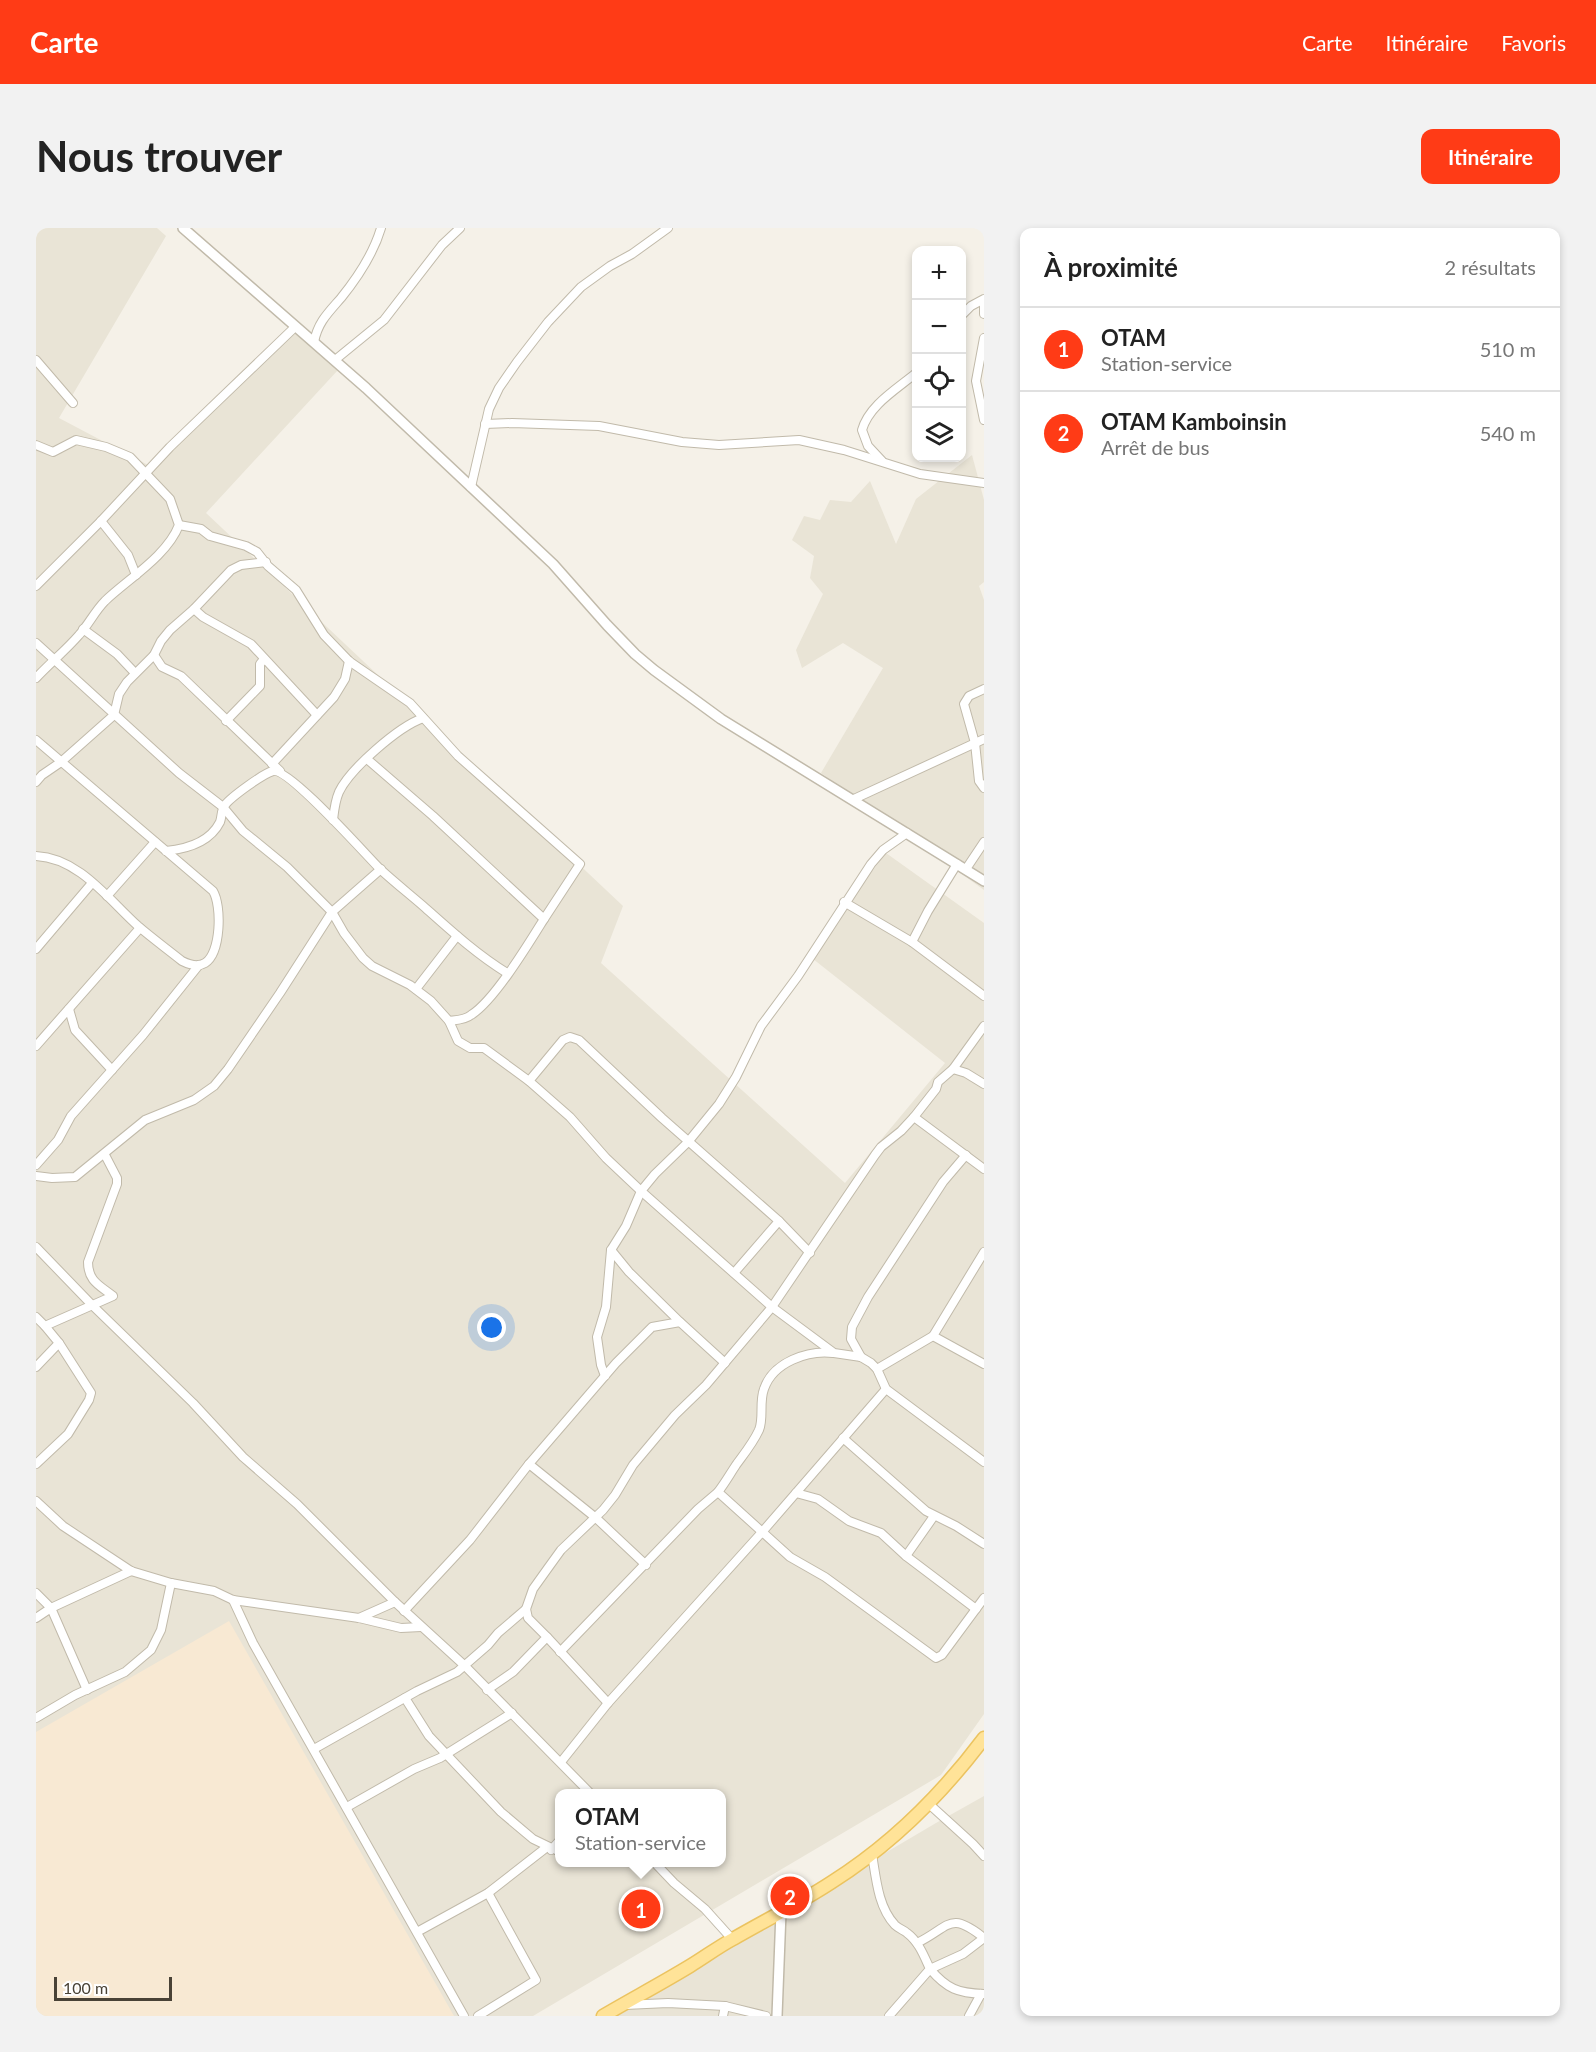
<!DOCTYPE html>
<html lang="fr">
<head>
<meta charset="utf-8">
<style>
	body { margin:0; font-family:Lato,sans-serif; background:#f2f2f2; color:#222 }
	.controls { position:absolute; right:18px; top:18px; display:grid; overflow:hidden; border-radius:12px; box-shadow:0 3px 9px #0003 }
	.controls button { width:54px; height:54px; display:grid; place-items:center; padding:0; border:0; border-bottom:2px solid #e0e0e0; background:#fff; color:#222; font:30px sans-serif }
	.scale { position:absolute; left:18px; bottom:15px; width:118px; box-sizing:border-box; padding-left:6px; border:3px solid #494236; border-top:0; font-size:16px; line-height:21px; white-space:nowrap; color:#494236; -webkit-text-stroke:4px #fff; paint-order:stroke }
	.you { position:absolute; left:456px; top:1100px; width:21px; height:21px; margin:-15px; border:4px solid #fff; border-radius:50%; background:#1a73e8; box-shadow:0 0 0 9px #1a73e833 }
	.badge { display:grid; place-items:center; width:39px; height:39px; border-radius:50%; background:#ff3b16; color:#fff; font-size:20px; font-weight:700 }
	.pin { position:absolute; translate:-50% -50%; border:3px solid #fff; box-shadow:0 2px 6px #0006 }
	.popup { position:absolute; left:519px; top:1561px; width:171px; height:78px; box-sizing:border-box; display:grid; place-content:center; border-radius:12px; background:#fff; filter:drop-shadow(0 2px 4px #0005); font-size:20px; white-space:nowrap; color:#767676 }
	.popup b { font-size:22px; color:#222 }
	.popup::after { content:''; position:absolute; left:50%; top:100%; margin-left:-12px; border:12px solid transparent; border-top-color:#fff }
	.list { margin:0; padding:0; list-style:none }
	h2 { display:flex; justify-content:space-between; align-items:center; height:78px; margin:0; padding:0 24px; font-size:26px }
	h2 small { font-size:20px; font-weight:400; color:#767676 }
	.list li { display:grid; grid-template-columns:39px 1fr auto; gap:18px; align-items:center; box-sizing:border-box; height:84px; padding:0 24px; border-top:2px solid #e0e0e0 }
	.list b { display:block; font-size:22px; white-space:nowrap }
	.list p { margin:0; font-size:20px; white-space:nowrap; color:#767676 }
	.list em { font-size:20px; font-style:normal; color:#767676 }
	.icon { flex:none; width:33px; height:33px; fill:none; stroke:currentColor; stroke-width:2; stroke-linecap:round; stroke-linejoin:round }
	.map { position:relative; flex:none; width:948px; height:1788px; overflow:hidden; border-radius:12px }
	header { display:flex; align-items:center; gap:36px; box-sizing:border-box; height:84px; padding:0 30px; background:#ff3b16; color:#fff }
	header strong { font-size:28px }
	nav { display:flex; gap:33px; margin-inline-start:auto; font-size:21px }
	.intro { display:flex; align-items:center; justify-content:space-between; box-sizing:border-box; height:144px; padding:0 36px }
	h1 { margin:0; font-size:42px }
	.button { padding:15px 27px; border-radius:12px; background:#ff3b16; color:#fff; font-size:21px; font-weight:700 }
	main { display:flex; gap:36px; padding:0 36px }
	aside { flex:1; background:#fff; border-radius:12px; box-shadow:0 3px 9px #0003 }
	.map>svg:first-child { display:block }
	.residential { fill:#e9e4d6; fill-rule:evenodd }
	.commercial { fill:#f8e9d3 }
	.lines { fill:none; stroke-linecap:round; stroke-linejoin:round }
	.minor-casing { stroke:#c1baaa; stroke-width:10 }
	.tertiary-casing { stroke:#c1baaa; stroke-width:12 }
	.primary-casing { stroke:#ebc360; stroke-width:15 }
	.minor { stroke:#fff; stroke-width:8 }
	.tertiary { stroke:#fff; stroke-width:9 }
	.primary { stroke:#ffe398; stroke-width:12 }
</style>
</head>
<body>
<header>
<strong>Carte</strong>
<nav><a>Carte</a><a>Itinéraire</a><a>Favoris</a></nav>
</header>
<div class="intro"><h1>Nous trouver</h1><a class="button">Itinéraire</a></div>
<main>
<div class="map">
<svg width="948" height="1788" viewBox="0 0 948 1788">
	<rect width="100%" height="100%" fill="#f5f1e8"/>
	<g class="residential">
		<path d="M 0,0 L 121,0 L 130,8 L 23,190 L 114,238 L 260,101 L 302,142 L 170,285 L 587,678 L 565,735 L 809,955 L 909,835 L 772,727 L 850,625 L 948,695 L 948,1486 L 905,1547 L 497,1788 L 0,1788 ZM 524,1566 L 686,1566 L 686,1634 L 524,1634 Z"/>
		<polygon points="936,227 948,272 948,354 943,358 948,372 948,662 785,545 847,440 807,415 766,440 760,422 787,366 774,350 778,328 756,312 768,288 784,292 794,272 815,274 834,253 860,316 880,271"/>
		<polygon points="948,1568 948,1788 572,1788 900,1595"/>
	</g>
	<polygon class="commercial" points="193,1393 418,1788 0,1788 0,1504"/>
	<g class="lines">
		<defs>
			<g id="minor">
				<polyline points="948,76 948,86"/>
				<polyline points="926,87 935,78 948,71"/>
				<polyline points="948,110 940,153 948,192"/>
				<path d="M 278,114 C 282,94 292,85 305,70 C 322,49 337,27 345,0"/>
				<polyline points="0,132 37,175"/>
				<polyline points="299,132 348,92 406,17 424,0"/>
				<polyline points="449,196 476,195 563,198 646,214 683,217 763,212 808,222 884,246 948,255"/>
				<path d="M 0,217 L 17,224 L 40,212 L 70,219 L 94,229 L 134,271 L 143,297 C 131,328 92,351 69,373 C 59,383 53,396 43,407 C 30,422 14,435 0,450"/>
				<path d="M 846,233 L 832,218 L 826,202 C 833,177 861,161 880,145"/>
				<polyline points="435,259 453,181 463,160 481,134 512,94 545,59 574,38 596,26 632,0"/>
				<polyline points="65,293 92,327 100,347"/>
				<polyline points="143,297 165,301 174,308 210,318 221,324 232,338 260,362 288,407 313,433 374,475 422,528 544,636 508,691 397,588 331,531"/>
				<polyline points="0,358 65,293 134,219 259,99"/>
				<polyline points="158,381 167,389 215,416 281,487"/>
				<polyline points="47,401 81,426 99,445"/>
				<polyline points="0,415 143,545 187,579 207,603 251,639 296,684 308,705 327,730 336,738 374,757 395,773 413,793 422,813 434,820 448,820 493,853 534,889 570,930 605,963 736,1079 798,1125 825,1129 835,1135 841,1141 850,1161 948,1234"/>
				<polyline points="118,427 126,439 145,448 244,543"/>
				<polyline points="948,461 933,468 928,476 939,515 943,553 948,560"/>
				<polyline points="190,493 224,458 224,436 228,431"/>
				<path d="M 0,512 L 177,663 C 186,678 185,725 169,735 C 161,740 152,736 146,733 C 131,721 116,710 102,698 C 72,671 43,630 0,628"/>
				<polyline points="236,536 298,469 309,451 313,433"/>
				<polyline points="0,554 6,547 25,534 78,487 83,466 91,454 118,427 125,413 134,402 158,381 195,342 205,337 230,334"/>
				<polyline points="818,571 948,511"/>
				<path d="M 297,592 C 298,583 299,573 303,564 C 314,541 362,499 387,490"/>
				<path d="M 130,623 C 150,621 174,614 184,594 C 186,589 185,581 189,577 C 195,569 228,545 237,543 C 253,540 329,626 344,641 C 357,653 372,665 386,677 C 413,701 440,726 471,745"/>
				<polyline points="930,641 948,614"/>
				<polyline points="71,668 119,614"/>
				<polyline points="808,674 876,714 948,768"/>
				<polyline points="876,714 892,683 921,636"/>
				<polyline points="0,721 56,655"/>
				<polyline points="380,761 421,708"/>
				<polyline points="33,781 39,802 76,842"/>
				<path d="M 413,793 C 420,792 429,792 435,787 C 458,773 493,715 508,691"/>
				<polyline points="0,818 104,700"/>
				<polyline points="917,841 930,845 948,856"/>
				<polyline points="493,853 527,812 534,809 543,812 626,890 743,993 774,1025"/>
				<polyline points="878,889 948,941"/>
				<polyline points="0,937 22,912 35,888 107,807 163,737"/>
				<polyline points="0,948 16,950 39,949 109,892 158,872 178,858 192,841 244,765 296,684 345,641"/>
				<polyline points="0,1019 56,1077 157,1175 207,1229 261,1276 359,1374 429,1438 555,1566"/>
				<polyline points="698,1045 743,993"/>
				<path d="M 0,1089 L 9,1098 L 77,1068 C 63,1057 52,1053 52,1034 L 81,956 L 81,950 L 69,927"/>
				<polyline points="644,1094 593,1044 575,1022 590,998 605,963 619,946 652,914 683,876 700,849 725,798 762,748 835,636 847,622 871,605"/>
				<polyline points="897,1108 948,1024"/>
				<polyline points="825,1129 815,1111 816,1099 832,1069 907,954 930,927"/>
				<polyline points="0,1139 23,1115 9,1098"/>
				<polyline points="841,1141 897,1108 948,1136"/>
				<polyline points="569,1148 565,1137 561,1109 570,1079 575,1022"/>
				<polyline points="807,1210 890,1283 920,1298 948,1316"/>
				<polyline points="0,1236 32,1206 53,1172 55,1165 23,1115"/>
				<polyline points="493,1236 560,1290 610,1337"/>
				<path d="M 682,1264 C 689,1255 694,1246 700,1237 C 708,1226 717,1215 723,1202 C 728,1190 723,1174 728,1161 C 737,1134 772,1122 797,1125"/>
				<polyline points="760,1265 782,1271 813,1293 845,1305 870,1328 940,1381"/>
				<polyline points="0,1273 27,1298 95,1343 135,1355 178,1363 197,1372 323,1390 365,1400 385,1399"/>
				<polyline points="870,1328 898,1288"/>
				<polyline points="0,1365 15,1380 51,1462"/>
				<polyline points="197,1372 217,1415 428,1788"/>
				<polyline points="368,1383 434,1312 493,1236 580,1135 616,1099 644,1094 689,1135"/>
				<polyline points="0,1390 15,1380 95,1343"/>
				<polyline points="323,1390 359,1374"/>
				<polyline points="511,1409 572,1475 727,1303 850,1161"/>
				<polyline points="524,1424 662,1281 682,1264 754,1329 789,1349 900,1430 906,1427 948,1370"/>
				<polyline points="451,1462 477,1444 511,1409 492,1390 490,1381 497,1361 512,1340 525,1322 567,1282 579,1267 597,1237 639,1187 670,1157 736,1079 839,927 845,919 865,903 878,889 900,861 902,854 917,841 948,798"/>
				<polyline points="369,1470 393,1508 465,1584 497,1611 524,1624"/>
				<polyline points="0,1490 39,1467 89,1444 115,1422 125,1402 135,1355"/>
				<polyline points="278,1521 381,1463 421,1444 452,1417 462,1405 490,1381"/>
				<polyline points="525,1534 572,1475"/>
				<polyline points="893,1576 937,1616 948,1628"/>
				<polyline points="311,1579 378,1541 404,1530 476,1485"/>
				<polyline points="515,1622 524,1612"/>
				<path d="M 836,1626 C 840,1650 842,1679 859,1697 C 863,1701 868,1702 871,1705 C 883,1714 888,1728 894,1741 L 853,1788"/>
				<polyline points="618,1634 638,1655 669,1681 696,1711"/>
				<polyline points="381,1704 452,1665 511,1619"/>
				<path d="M 948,1710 L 927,1726 L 894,1741 C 911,1761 922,1765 948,1766"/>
				<path d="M 881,1715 C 914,1699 913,1682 948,1710"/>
				<polyline points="589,1777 632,1775 689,1778 730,1788"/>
				<polyline points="442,1788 500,1752 452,1665"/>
				<polyline points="687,1788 689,1778"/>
				<polyline points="933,1788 945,1766"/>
			</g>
			<g id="tertiary">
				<polyline points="147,0 330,160 517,336 571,397 599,426 618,442 685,491 948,653"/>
				<polyline points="741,1788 745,1684"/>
			</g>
			<path id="primary" d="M 567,1788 C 596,1771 626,1755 654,1738 C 669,1729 682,1719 697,1711 C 730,1692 764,1675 796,1654 C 856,1616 906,1566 948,1510"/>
		</defs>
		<use href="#minor" class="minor-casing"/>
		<use href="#tertiary" class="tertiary-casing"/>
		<use href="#primary" class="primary-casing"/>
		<use href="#minor" class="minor"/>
		<use href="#tertiary" class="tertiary"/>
		<use href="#primary" class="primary"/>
	</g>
</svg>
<div class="controls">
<button>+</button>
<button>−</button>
<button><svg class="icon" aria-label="locate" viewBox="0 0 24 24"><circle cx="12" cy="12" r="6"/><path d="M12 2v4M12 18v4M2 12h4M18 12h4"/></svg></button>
<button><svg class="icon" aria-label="layers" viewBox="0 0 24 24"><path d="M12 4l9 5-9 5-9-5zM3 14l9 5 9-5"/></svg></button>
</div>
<div class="scale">100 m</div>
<div class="you"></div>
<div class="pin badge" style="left:605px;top:1681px">1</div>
<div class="popup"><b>OTAM</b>Station-service</div>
<div class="pin badge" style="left:754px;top:1668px">2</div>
</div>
<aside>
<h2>À proximité<small>2 résultats</small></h2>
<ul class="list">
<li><span class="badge">1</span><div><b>OTAM</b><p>Station-service</p></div><em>510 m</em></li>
<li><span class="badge">2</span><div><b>OTAM Kamboinsin</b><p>Arrêt de bus</p></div><em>540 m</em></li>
</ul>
</aside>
</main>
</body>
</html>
